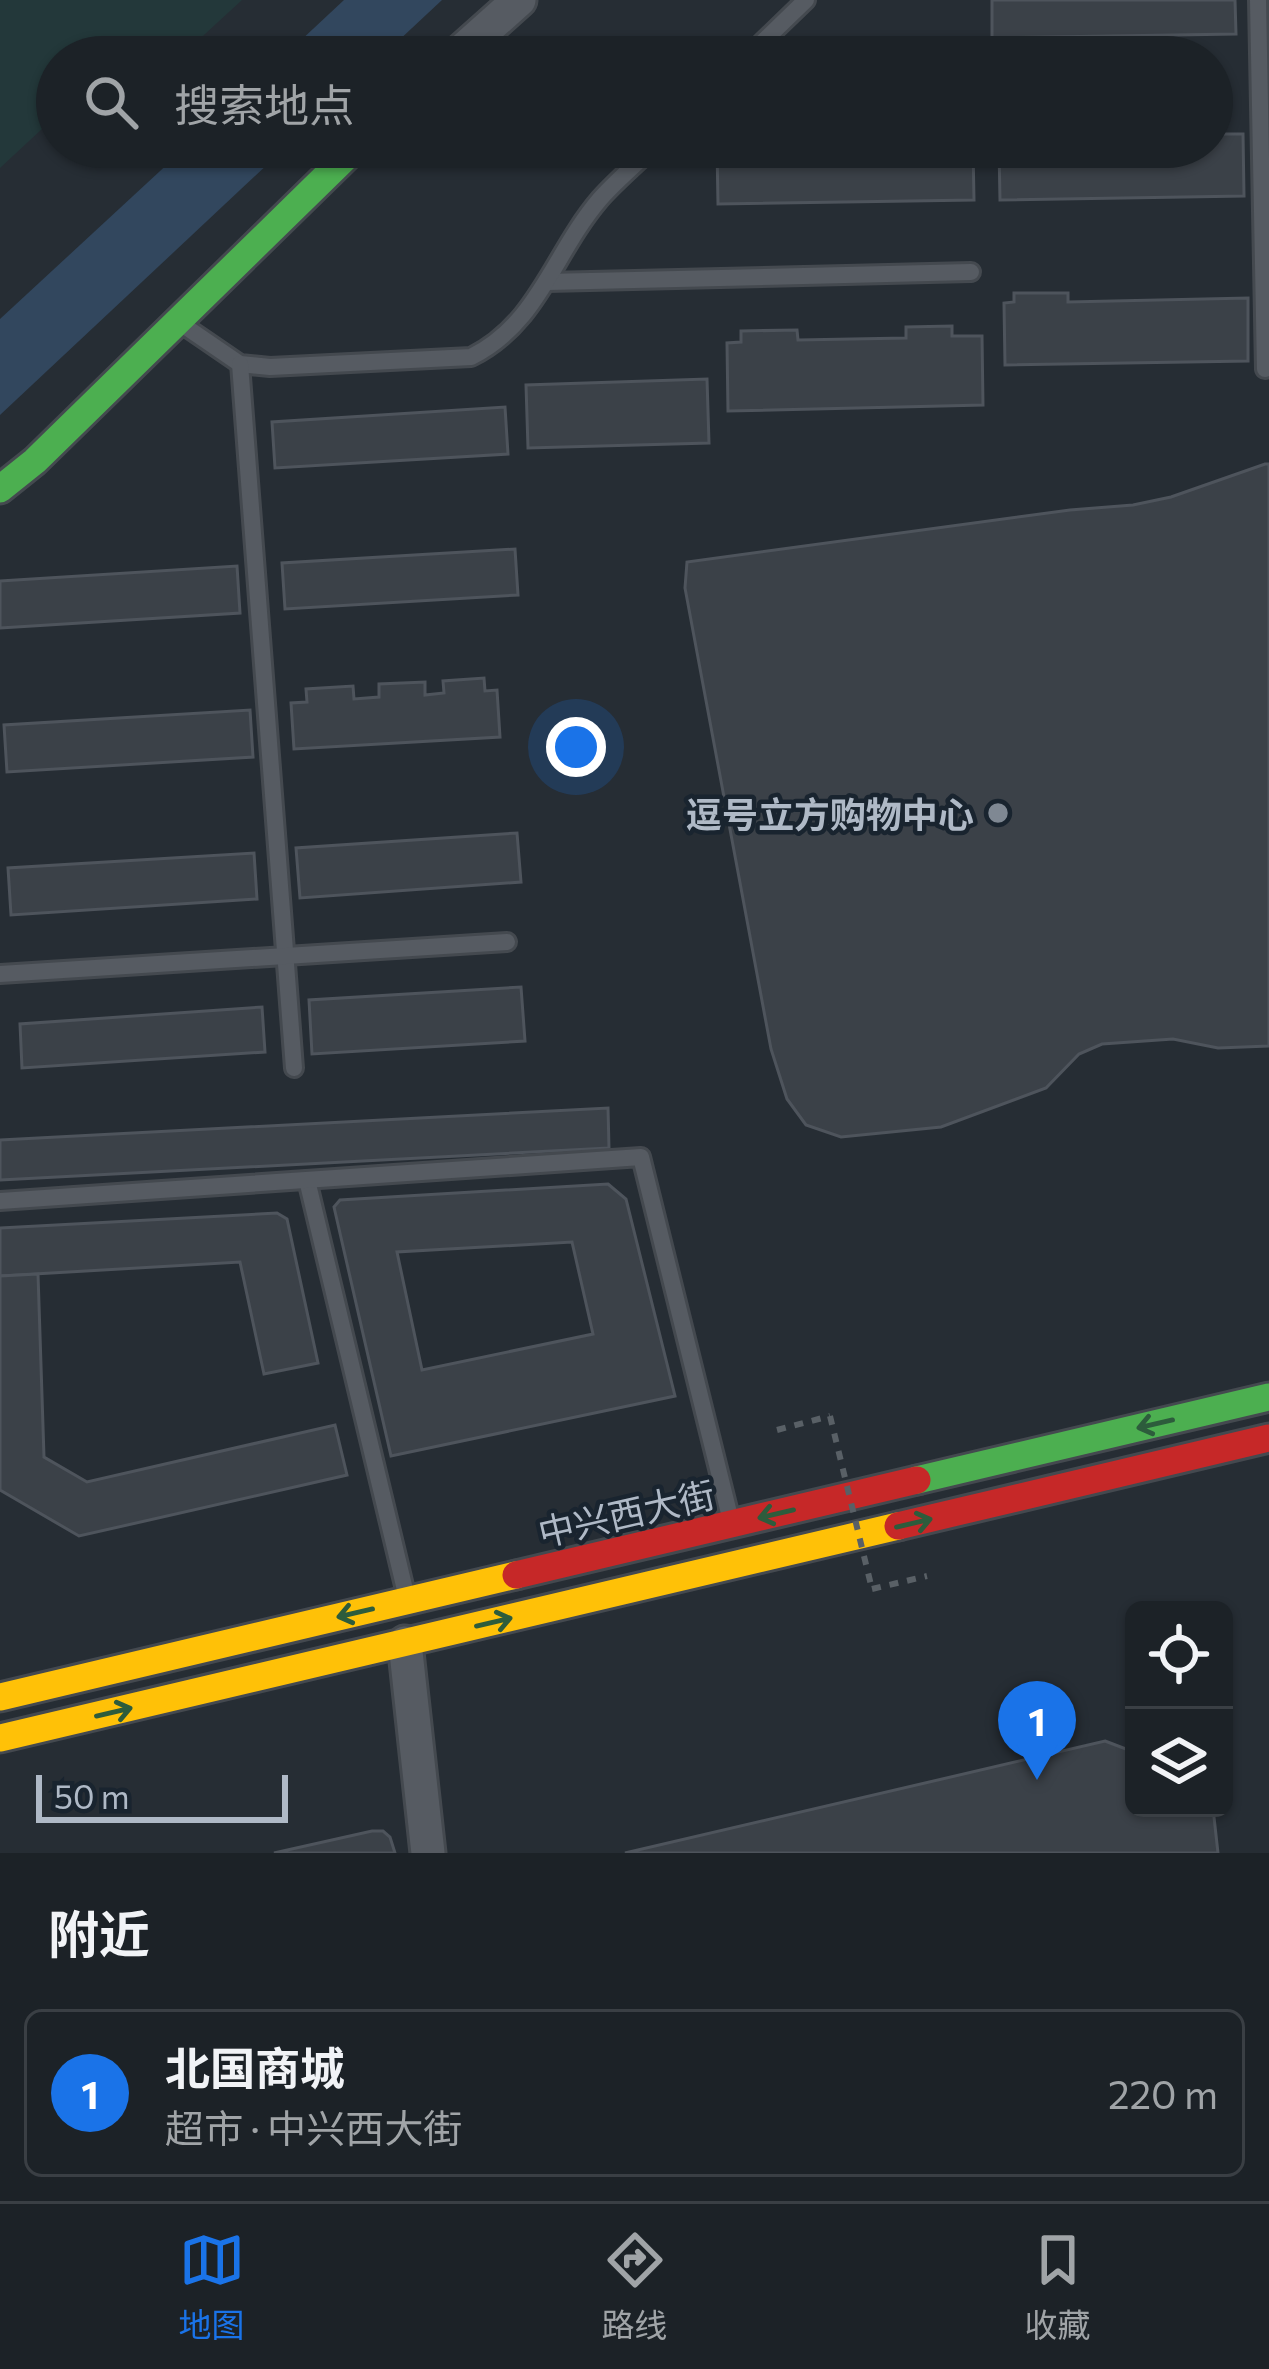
<!DOCTYPE html>
<html lang="zh">
<head>
<meta charset="utf-8">
<style>
	body { margin:0; font-family:Commissioner,"Noto Sans SC",sans-serif; background:#252a2f; color:#f1f3f6 }
	.controls { position:absolute; right:36px; bottom:36px; display:grid; overflow:hidden; border-radius:18px; box-shadow:0 3px 9px #0004 }
	.controls button { width:108px; height:108px; display:grid; place-items:center; padding:0; border:0; border-bottom:3px solid #3a3f44; background:#1c2227; color:#f1f3f6; font:60px sans-serif }
	.scale { position:absolute; left:36px; bottom:30px; width:252px; box-sizing:border-box; padding-left:12px; border:6px solid #afb9c6; border-top:0; font-size:33px; line-height:42px; white-space:nowrap; color:#afb9c6; -webkit-text-stroke:9px #19242f; paint-order:stroke }
	.you { position:absolute; left:576px; top:747px; width:42px; height:42px; margin:-30px; border:9px solid #fff; border-radius:50%; background:#1a73e8; box-shadow:0 0 0 18px #1a73e833 }
	.badge { display:grid; place-items:center; width:78px; height:78px; border-radius:50%; background:#1a73e8; color:#fff; font-size:39px; font-weight:700 }
	.pin { position:absolute; translate:-50% -99px; filter:drop-shadow(0 3px 6px #0008) }
	.pin::after { content:''; position:absolute; top:63px; width:42px; height:36px; background:inherit; clip-path:polygon(0 0,100% 0,50% 100%) }
	.list { margin:0; padding:0; list-style:none }
	h2 { display:flex; justify-content:space-between; align-items:center; height:156px; margin:0; padding:0 48px; font-size:51px }
	h2 small { font-size:39px; font-weight:400; color:#a0a4a7 }
	.list li { display:grid; grid-template-columns:78px 1fr auto; gap:36px; align-items:center; box-sizing:border-box; height:168px; margin:0 24px 24px; padding:0 24px; border:3px solid #3a3f44; border-radius:18px }
	.list b { display:block; font-size:45px; white-space:nowrap }
	.list p { margin:0; font-size:39px; white-space:nowrap; color:#a0a4a7 }
	.list em { font-size:39px; font-style:normal; color:#a0a4a7 }
	.icon { flex:none; width:66px; height:66px; fill:none; stroke:currentColor; stroke-width:2; stroke-linecap:round; stroke-linejoin:round }
	.map { position:relative; flex:none; width:1269px; height:1853px; overflow:hidden }
	.search { position:absolute; background:#1c2227; box-shadow:0 3px 9px #0004; left:36px; right:36px; top:36px; height:132px; display:flex; align-items:center; gap:30px; box-sizing:border-box; padding:0 42px; border-radius:66px; color:#a0a4a7; font-size:45px }
	.sheet { height:348px; background:#1c2227 }
	nav { display:flex; justify-content:space-around; align-items:center; box-sizing:border-box; height:168px; border-top:3px solid #3a3f44; background:#1c2227; font-size:33px; color:#a0a4a7 }
	nav a { display:grid; justify-items:center; gap:6px }
	nav .on { color:#1a73e8 }
	.map>svg:first-child { display:block }
	.green { fill:#23383a }
	.water { fill:#32475e }
	.building { fill:#3b4148; stroke:#4e545c; stroke-width:3; fill-rule:evenodd }
	.lines { fill:none; stroke-linecap:round; stroke-linejoin:round }
	.lane-casing { stroke:#44494f; stroke-width:22 }
	.street-casing { stroke:#44494f; stroke-width:39 }
	.fast-casing { stroke:#44494f; stroke-width:33 }
	.slow-casing { stroke:#44494f; stroke-width:33 }
	.jam-casing { stroke:#44494f; stroke-width:33 }
	.path { stroke:#596066; stroke-width:6; stroke-dasharray:9 9; stroke-linecap:butt }
	.lane { stroke:#565b62; stroke-width:16 }
	.street { stroke:#565b62; stroke-width:33 }
	.fast { stroke:#4caf50; stroke-width:27 }
	.slow { stroke:#ffc107; stroke-width:27 }
	.jam { stroke:#c62828; stroke-width:27 }
	.path-bridge { stroke:#596066; stroke-width:6; stroke-dasharray:9 9; stroke-linecap:butt }
	.oneway { stroke:#2d5c3c }
	.poi-dot { fill:#7f8893; stroke:#19242f; stroke-width:4.5 }
	.labels { text-anchor:middle; dominant-baseline:central; stroke-width:9; stroke-linejoin:round; paint-order:stroke }
	.poi-label { font-size:36px; font-weight:bold; fill:#afb9c6; stroke:#19242f; text-anchor:end }
	.street-label { font-size:36px; fill:#afb9c6; stroke:#19242f }
</style>
</head>
<body>
<div class="map">
<svg width="1269" height="1853" viewBox="0 0 1269 1853">
	<rect width="100%" height="100%" fill="#262d34"/>
	<polygon class="green" points="0,0 242,0 180,57 57,57 57,115 0,168"/>
	<g class="water">
		<polygon points="344,0 442,0 381,57 283,57"/>
		<polygon points="186,147 286,147 0,415 0,319"/>
	</g>
	<g class="building">
		<polygon points="992,0 1235,0 1236,34 992,38"/>
		<polygon points="1212,134 1243,134 1244,196 1000,200 999,147 1212,147"/>
		<polygon points="717,147 973,147 974,200 718,204"/>
		<polygon points="1014,293 1068,293 1068,302 1248,298 1248,361 1005,365 1004,303 1014,302"/>
		<polygon points="952,326 952,336 982,336 983,405 728,411 727,343 741,342 741,331 797,330 798,340 906,338 906,327"/>
		<polygon points="707,379 709,443 528,448 526,385"/>
		<polygon points="505,407 508,454 275,468 272,422"/>
		<polygon points="1265,464 1269,464 1269,1046 1218,1048 1173,1039 1102,1044 1079,1054 1046,1088 941,1127 841,1137 806,1125 787,1099 771,1049 685,588 687,562 1070,510 1133,505 1171,497"/>
		<polygon points="515,549 518,595 285,609 282,563"/>
		<polygon points="237,566 240,613 0,628 0,581"/>
		<polygon points="484,678 485,691 497,690 500,737 294,749 291,703 307,702 306,689 353,686 354,699 379,697 379,684 425,682 425,695 444,693 443,681"/>
		<polygon points="250,710 253,757 7,772 4,725"/>
		<polygon points="517,833 521,882 300,898 296,848"/>
		<polygon points="254,853 257,899 11,915 8,868"/>
		<polygon points="521,987 525,1041 312,1054 309,1000"/>
		<polygon points="262,1007 265,1052 22,1068 20,1024"/>
		<polygon points="608,1108 609,1148 0,1180 0,1140"/>
		<path d="M 608,1184 L 626,1199 L 675,1396 L 391,1456 L 334,1207 L 340,1200 ZM 572,1242 L 593,1334 L 422,1370 L 397,1252 Z"/>
		<polygon points="277,1213 287,1219 318,1363 264,1374 240,1262 0,1276 0,1228"/>
		<polygon points="38,1274 44,1457 87,1482 335,1425 347,1475 79,1536 0,1490 0,1276"/>
		<polygon points="1105,1741 1134,1752 1134,1808 1213,1808 1218,1853 625,1853"/>
		<polygon points="372,1831 383,1831 390,1837 395,1853 274,1853"/>
	</g>
	<g class="lines">
		<defs>
			<g id="lane">
				<polyline points="1258,0 1265,369"/>
				<polyline points="747,57 806,0"/>
				<polyline points="547,282 971,272"/>
				<path d="M 183,325 L 240,364 L 270,367 L 471,357 C 539,323 553,254 600,199 C 616,181 636,164 654,147"/>
				<polyline points="240,364 294,1068"/>
				<polyline points="0,974 507,942"/>
				<polyline points="307,1180 406,1594"/>
				<polyline points="0,1201 641,1157 730,1517"/>
			</g>
			<g id="street">
				<polyline points="455,57 519,0"/>
				<polyline points="405,1643 428,1853"/>
			</g>
			<g id="fast">
				<polyline points="0,489 35,461 356,147"/>
				<polyline points="917,1480 1269,1397"/>
			</g>
			<g id="slow">
				<polyline points="0,1697 516,1575"/>
				<polyline points="0,1738 898,1526"/>
			</g>
			<g id="jam">
				<polyline points="898,1526 1269,1438"/>
				<polyline points="516,1575 917,1480"/>
			</g>
		</defs>
		<use href="#lane" class="lane-casing"/>
		<use href="#street" class="street-casing"/>
		<use href="#fast" class="fast-casing"/>
		<use href="#slow" class="slow-casing"/>
		<use href="#jam" class="jam-casing"/>
		<g class="path">
			<polyline points="777,1430 830,1416"/>
			<polyline points="872,1589 927,1576"/>
		</g>
		<use href="#lane" class="lane"/>
		<use href="#street" class="street"/>
		<use href="#fast" class="fast"/>
		<use href="#slow" class="slow"/>
		<use href="#jam" class="jam"/>
		<polyline class="path-bridge" points="830,1416 872,1589"/>
	</g>
	<defs><path id="oneway-shaft" d="M-6 0H5M1.5-3L5.5 0L1.5 3" fill="none" stroke-width="1.6" stroke-linecap="round" stroke-linejoin="round" transform="scale(3)"/></defs>
	<g class="oneway">
		<use href="#oneway-shaft" transform="translate(1155 1424) rotate(167)"/>
		<use href="#oneway-shaft" transform="translate(776 1514) rotate(167)"/>
		<use href="#oneway-shaft" transform="translate(914 1523) rotate(-13)"/>
		<use href="#oneway-shaft" transform="translate(355 1613) rotate(167)"/>
		<use href="#oneway-shaft" transform="translate(494 1622) rotate(-13)"/>
		<use href="#oneway-shaft" transform="translate(114 1712) rotate(-13)"/>
	</g>
	<circle class="poi-dot" cx="998" cy="813" r="12"/>
	<g class="labels">
		<g class="poi-label">
			<text x="974" y="813">逗号立方购物中心</text>
		</g>
		<g class="street-label">
			<text transform="translate(626 1512) rotate(-13)">中兴西大街</text>
		</g>
	</g>
</svg>
<div class="controls">
<button><svg class="icon" aria-label="locate" viewBox="0 0 24 24"><circle cx="12" cy="12" r="6"/><path d="M12 2v4M12 18v4M2 12h4M18 12h4"/></svg></button>
<button><svg class="icon" aria-label="layers" viewBox="0 0 24 24"><path d="M12 4l9 5-9 5-9-5zM3 14l9 5 9-5"/></svg></button>
</div>
<div class="scale">50 m</div>
<div class="you"></div>
<div class="pin badge" style="left:1037px;top:1780px">1</div>
<div class="search"><svg class="icon" aria-label="search" viewBox="0 0 24 24"><circle cx="10" cy="10" r="6"/><path d="M15 15l6 6"/></svg>搜索地点</div>
</div>
<section class="sheet">
<h2>附近<small></small></h2>
<ul class="list">
<li><span class="badge">1</span><div><b>北国商城</b><p>超市 · 中兴西大街</p></div><em>220 m</em></li>
</ul>
</section>
<nav>
<a class="on"><svg class="icon" aria-label="map" viewBox="0 0 24 24"><path d="M3 6l6-2 6 2 6-2v14l-6 2-6-2-6 2zM9 4v14M15 6v14"/></svg>地图</a>
<a><svg class="icon" aria-label="directions" viewBox="0 0 24 24"><path d="M12 3l9 9-9 9-9-9zM9 14v-3h6M13 9l2 2-2 2"/></svg>路线</a>
<a><svg class="icon" aria-label="saved" viewBox="0 0 24 24"><path d="M7 4h10v16l-5-4-5 4z"/></svg>收藏</a>
</nav>
</body>
</html>
